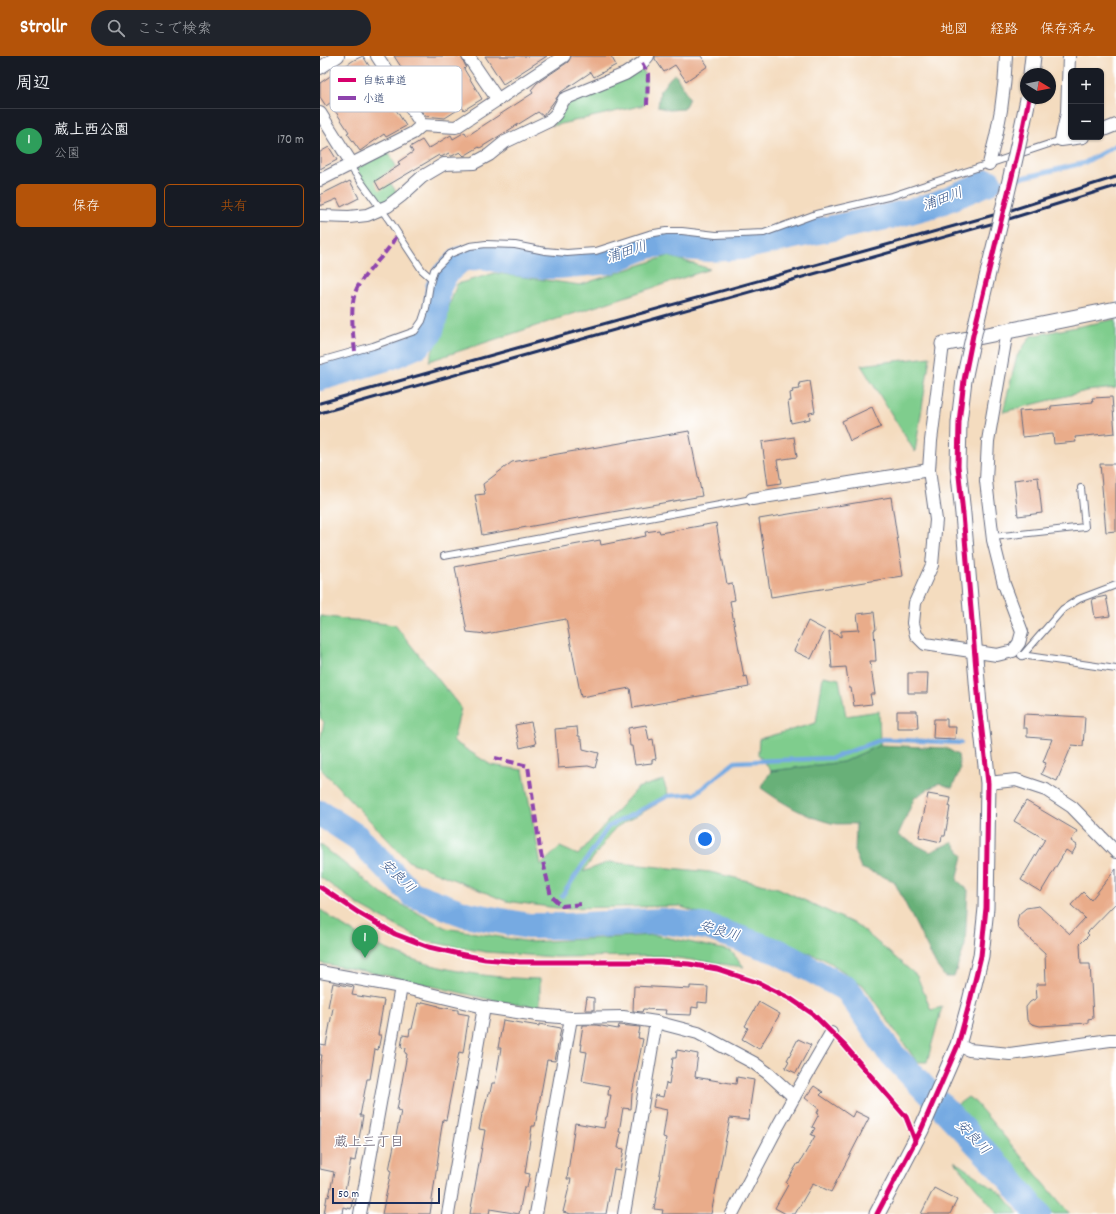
<!DOCTYPE html>
<html lang="ja">
<head>
<meta charset="utf-8">
<style>
	body { margin:0; font-family:Dekko,"Klee One",sans-serif; background:#20242c; color:#f1f3f6 }
	.controls { position:absolute; right:12px; top:12px; display:grid; overflow:hidden; border-radius:6px; box-shadow:0 1px 3px #0004 }
	.controls button { width:36px; height:36px; display:grid; place-items:center; padding:0; border:0; border-bottom:1px solid #363941; background:#171b24; color:#f1f3f6; font:20px sans-serif }
	.compass { position:absolute; left:700px; top:12px; width:36px; height:36px; border-radius:50%; background:#171b24; box-shadow:0 1px 3px #0004; rotate:100deg }
	.scale { position:absolute; left:12px; bottom:10px; width:108px; box-sizing:border-box; padding-left:4px; border:2px solid #1b2f5e; border-top:0; font-size:11px; line-height:14px; white-space:nowrap; color:#1b2f5e; -webkit-text-stroke:3px #fff; paint-order:stroke }
	.you { position:absolute; left:385px; top:783px; width:14px; height:14px; margin:-10px; border:3px solid #fff; border-radius:50%; background:#1a73e8; box-shadow:0 0 0 6px #1a73e833 }
	.badge { display:grid; place-items:center; width:26px; height:26px; border-radius:50%; background:#b45309; color:#fff; font-size:13px; font-weight:700 }
	.pin { position:absolute; translate:-50% -33px; filter:drop-shadow(0 1px 2px #0008) }
	.pin::after { content:''; position:absolute; top:21px; width:14px; height:12px; background:inherit; clip-path:polygon(0 0,100% 0,50% 100%) }
	.list { margin:0; padding:0; list-style:none }
	h2 { display:flex; justify-content:space-between; align-items:center; height:52px; margin:0; padding:0 16px; font-size:17px }
	h2 small { font-size:13px; font-weight:400; color:#9ea1a6 }
	.list li { display:grid; grid-template-columns:26px 1fr auto; gap:12px; align-items:center; box-sizing:border-box; height:64px; padding:0 16px; border-top:1px solid #363941 }
	.list b { display:block; font-size:15px; white-space:nowrap }
	.list p { margin:0; font-size:13px; white-space:nowrap; color:#9ea1a6 }
	.list em { font-size:13px; font-style:normal; color:#9ea1a6 }
	.actions { display:flex; gap:8px; padding:12px 16px }
	.actions a { flex:1; padding:9px 0; border:1px solid #b45309; border-radius:6px; text-align:center; font-size:14px; color:#b45309 }
	.actions .main { background:#b45309; color:#fff }
	.icon { flex:none; width:22px; height:22px; fill:none; stroke:currentColor; stroke-width:2; stroke-linecap:round; stroke-linejoin:round }
	.map { position:relative; flex:none; width:796px; height:1158px; overflow:hidden }
	header { display:flex; align-items:center; gap:24px; box-sizing:border-box; height:56px; padding:0 20px; background:#b45309; color:#fff }
	header strong { font-size:19px }
	nav { display:flex; gap:22px; margin-inline-start:auto; font-size:14px }
	.search { width:280px; height:36px; background:#20242c; display:flex; align-items:center; gap:10px; box-sizing:border-box; padding:0 14px; border-radius:22px; color:#9ea1a6; font-size:15px }
	main { display:flex }
	aside { flex:1; background:#171b24 }
	.map>svg:first-child { display:block }
	.green { fill:#7fcd8d; stroke:#4d7e76 }
	.forest { fill:#67b078; stroke:#41706b }
	.lines { fill:none; stroke-linecap:round; stroke-linejoin:round }
	.stream { stroke:#76aae2; stroke-width:4.5 }
	.river { stroke:#76aae2; stroke-width:26 }
	.building { fill:#e9ac8a }
	.service-casing { stroke:#676c80; stroke-width:8 }
	.minor-casing { stroke:#676c80; stroke-width:14 }
	.tertiary-casing { stroke:#676c80; stroke-width:17 }
	.service { stroke:#fff; stroke-width:6 }
	.minor { stroke:#fff; stroke-width:12 }
	.tertiary { stroke:#fff; stroke-width:15 }
	.rail { stroke:#1b2f5e; stroke-width:3 }
	.tertiary-bridge-casing { stroke:#676c80; stroke-width:17; stroke-linecap:butt }
	.tertiary-bridge { stroke:#fff; stroke-width:15 }
	.quiet { stroke:#8e44ad; stroke-width:4; stroke-dasharray:8 4; stroke-linecap:butt }
	.cycleway-casing { stroke:#fff; stroke-width:8 }
	.cycleway { stroke:#d6006c; stroke-width:5 }
	.labels { text-anchor:middle; dominant-baseline:central; stroke-width:3; stroke-linejoin:round; paint-order:stroke }
	.water-label { font-size:14px; font-style:italic; fill:#3b5a8c; stroke:#fff }
	.neighbourhood-label { font-size:14px; fill:#635b6d; stroke:#fff }
	.key { fill:#fff; stroke:#bbc1cf; stroke-width:1 }
	.key-label { font-size:11px; fill:#1b2f5e }
</style>
</head>
<body>
<header>
<strong>Strollr</strong>
<div class="search"><svg class="icon" aria-label="search" viewBox="0 0 24 24"><circle cx="10" cy="10" r="6"/><path d="M15 15l6 6"/></svg>ここで検索</div>
<nav><a>地図</a><a>経路</a><a>保存済み</a></nav>
</header>
<main>
<aside>
<h2>周辺<small></small></h2>
<ul class="list">
<li><span class="badge" style="background:#2e9e5b">1</span><div><b>蔵上西公園</b><p>公園</p></div><em>170 m</em></li>
</ul>
<div class="actions"><a class="main">保存</a><a>共有</a></div>
</aside>
<div class="map">
<svg width="796" height="1158" viewBox="0 0 796 1158">
	<rect width="100%" height="100%" fill="#fff"/>
	<filter id="ink" filterUnits="userSpaceOnUse"><feTurbulence type="fractalNoise" baseFrequency=".025" numOctaves="2"/><feDisplacementMap in="SourceGraphic" scale="8" xChannelSelector="R" yChannelSelector="G"/><feConvolveMatrix kernelMatrix="1 2 1 2 8 2 1 2 1" color-interpolation-filters="sRGB"/></filter>
	<filter id="wash" filterUnits="userSpaceOnUse"><feTurbulence type="fractalNoise" baseFrequency=".012" numOctaves="4" result="noise"/><feDisplacementMap in="SourceGraphic" scale="16" xChannelSelector="R" yChannelSelector="G"/><feGaussianBlur stdDeviation="0.9" result="paint"/><feColorMatrix in="noise" values="0 0 0 0 0 0 0 0 0 0 0 0 0 0 0 0 0 1.4 0 .05"/><feComposite in="paint" operator="in"/></filter>
	<g filter="url(#wash)">
		<rect width="100%" height="100%" fill="#f4dcbf"/>
		<g class="green">
			<polygon points="322,12 326,22 324,49 232,70 250,45"/>
			<polygon points="68,96 76,110 65,118 78,139 61,149 35,113"/>
			<polygon points="348,200 390,213 109,305 137,228 175,217 260,229"/>
			<polygon points="796,263 796,332 766,335 683,356 697,300 711,280"/>
			<polygon points="610,301 595,396 541,309"/>
			<polygon points="0,560 75,569 141,652 133,685 171,709 203,714 221,809 240,791 258,799 317,732 343,724 349,741 295,772 263,816 289,806 390,816 458,832 537,869 597,920 611,954 622,951 607,1006 597,1006 543,929 505,903 359,850 237,852 186,845 88,805 0,712 0,685 4,666 0,662"/>
			<polygon points="503,620 519,623 526,660 559,655 560,689 523,706 451,715 438,698 439,683 496,667"/>
			<polygon points="0,788 62,838 126,872 210,886 335,879 411,895 424,911 343,900 235,901 166,896 104,885 40,850 0,821"/>
			<path d="M 0,853 C 61,904 142,922 220,923 L 220,951 L 176,945 L 69,920 L 0,907 Z"/>
			<polygon points="648,1041 655,1046 750,1158 724,1158 637,1049"/>
			<polygon points="634,1105 683,1139 699,1158 678,1158"/>
		</g>
		<g class="forest">
			<path d="M 355,18 L 369,42 L 364,53 L 349,54 L 338,51 L 340,34 C 346,29 348,22 355,18 Z"/>
			<path d="M 560,689 L 626,692 L 638,699 L 640,714 L 632,732 L 619,727 L 595,741 L 578,779 L 610,796 L 632,786 L 643,800 L 637,824 L 648,834 L 645,889 L 634,921 L 625,921 L 616,909 L 574,825 L 541,812 L 535,797 L 536,768 C 528,767 519,769 511,767 C 486,761 462,747 441,732 L 451,715 L 523,706 Z"/>
		</g>
		<g class="lines">
			<g class="stream">
				<polyline points="669,126 688,125 764,107 796,89"/>
				<polyline points="242,840 288,771 348,740 375,738 415,706 512,702 563,683 641,687"/>
			</g>
			<g class="river">
				<polyline points="0,322 70,301 98,289 110,277 115,261 118,232 125,218 141,203 163,200 196,207 226,210 237,210 290,205 328,190 349,187 363,191 390,193 421,191 580,158 616,148 669,126"/>
				<polyline points="0,757 37,781 92,838 145,858 208,870 247,870 342,865 387,871 459,896 528,934 568,994 684,1116 718,1158"/>
			</g>
		</g>
		<g id="blocks">
			<g class="building">
				<polygon points="43,0 86,70 66,81 64,78 40,95 27,77 29,76 10,47 6,50 0,41 0,27 34,4"/>
				<polygon points="74,0 141,0 146,11 144,13 162,43 144,54 142,51 125,62 105,60 101,54 107,51"/>
				<polygon points="165,0 227,0 183,28"/>
				<polygon points="251,0 291,0 296,9 274,21 271,16 241,36 223,60 218,56 160,92 159,91 144,100 140,96 132,100 130,100 129,97 121,101 119,99 60,134 55,125 80,109 78,106 93,96 90,91 102,84 108,93 131,79 133,83 145,76 147,80 213,37 211,34 217,27 248,6"/>
				<polygon points="335,0 381,0 388,10 366,25 355,9 344,16 335,3"/>
				<polygon points="9,91 17,104 0,113 0,96"/>
				<polygon points="30,125 39,142 21,151 17,143 0,150 0,139 26,126 26,127"/>
				<polygon points="490,325 495,356 489,357 490,363 471,367 468,345 471,345 470,337 473,336 472,334 480,333 479,327"/>
				<polygon points="792,341 795,377 755,381 756,386 734,388 733,378 702,381 699,355 731,353 731,350 773,346 772,342"/>
				<polygon points="552,351 561,371 530,385 522,365"/>
				<polygon points="369,375 382,440 162,479 155,439 165,438 163,428 192,406"/>
				<polygon points="474,381 477,401 457,404 461,427 448,429 442,386"/>
				<polygon points="780,408 796,408 796,475 786,476"/>
				<polygon points="718,421 722,457 698,460 694,424"/>
				<polygon points="571,441 583,520 451,541 439,463"/>
				<polygon points="396,467 407,528 412,527 415,544 410,545 424,621 427,620 429,631 313,652 310,632 261,641 246,563 166,578 147,576 135,511 280,484 281,489 326,480 325,476 339,474 340,477"/>
				<polygon points="786,540 790,560 775,562 772,543"/>
				<polygon points="554,556 556,574 554,574 556,605 550,605 555,638 550,638 552,648 534,650 531,632 529,632 526,611 512,612 509,575 521,581 521,575 539,574 537,558"/>
				<polygon points="488,565 505,574 491,603 474,595"/>
				<polygon points="588,617 608,617 607,637 588,637"/>
				<polygon points="577,655 597,655 598,672 577,672"/>
				<polygon points="704,658 765,661 763,690 752,689 737,725 721,718 726,707 723,706 732,683 707,681 707,672 703,672"/>
				<polygon points="614,663 627,663 627,671 636,671 635,683 613,682"/>
				<polygon points="211,666 216,688 200,692 195,669"/>
				<polygon points="326,669 329,684 333,683 336,703 332,704 332,707 315,709 312,690 310,690 308,672"/>
				<polygon points="257,671 258,680 260,680 260,684 262,684 263,693 279,697 275,712 268,710 238,712 235,673"/>
				<polygon points="608,738 631,742 629,751 630,751 625,780 622,780 621,786 599,781"/>
				<polygon points="706,745 757,775 751,785 757,789 752,798 746,794 721,836 701,824 725,783 694,765"/>
				<polygon points="796,813 796,847 767,877 769,879 760,888 761,908 770,908 773,962 768,963 768,967 720,970 712,968 707,964 706,951 710,946 717,942 716,928 726,928 725,897 698,872 697,865 699,858 706,852 719,850 750,878 765,862 751,849 763,836 771,844"/>
				<polygon points="13,927 34,931 32,939 64,944 58,979 61,979 58,994 55,993 50,1023 47,1023 40,1060 43,1060 35,1105 31,1104 24,1139 33,1141 31,1153 23,1151 22,1158 4,1158 7,1140 9,1141 14,1116 0,1113 0,1009 2,999 0,999 0,988 6,989 13,952 8,951"/>
				<polygon points="314,930 370,933 370,930 388,931 387,947 378,946 378,952 372,951 371,959 345,958 346,954 323,953 322,956 313,955"/>
				<polygon points="267,941 274,942 274,954 265,954"/>
				<polygon points="103,946 119,950 119,951 138,954 138,957 149,959 143,997 139,996 126,1064 123,1063 118,1095 119,1095 110,1158 62,1158 71,1115 69,1114 81,1055 77,1054 87,998 85,997 86,992 81,991 83,979 89,980 90,973 92,973 98,947 102,948"/>
				<polygon points="439,946 460,958 439,993 422,983 428,972 425,970"/>
				<polygon points="183,964 219,970 219,968 241,972 235,1005 227,1004 215,1070 212,1070 205,1117 210,1118 207,1131 204,1131 199,1158 170,1153 169,1158 150,1158 165,1074 159,1073 162,1058 163,1058 168,1037 170,1037 172,1027 175,1027 181,992 178,992"/>
				<polygon points="263,969 276,969 298,973 299,969 320,971 318,982 323,983 312,1038 311,1053 303,1052 299,1076 301,1076 298,1092 304,1093 300,1114 294,1113 286,1158 251,1158 243,1156 251,1123 247,1123 255,1067 284,1072 286,1061 287,1061 291,1039 288,1039 289,1030 262,1025 267,996 261,995 262,988 260,988"/>
				<polygon points="478,983 491,989 476,1017 465,1012 469,1005 467,1004"/>
				<polygon points="357,994 378,998 375,1021 416,1028 417,1021 434,1024 428,1064 410,1062 391,1158 342,1158 343,1154 334,1153 346,1082 343,1081 347,1054 333,1051 335,1039 343,1041 346,1027 349,1028 353,1002 356,1002"/>
				<polygon points="494,1030 503,1036 500,1039 532,1061 535,1055 549,1062 511,1136 493,1127 475,1158 466,1158 455,1152 468,1129 466,1127 470,1120 478,1107 479,1108 495,1080 491,1079 495,1072 492,1071 499,1058 497,1057 499,1053 485,1042"/>
				<polygon points="614,1132 637,1144 630,1158 601,1158"/>
			</g>
		</g>
	</g>
	<g filter="url(#ink)">
		<use href="#blocks" fill-opacity="0" stroke="#676c80" stroke-width="1"/>
		<g class="lines">
			<defs>
				<g id="service">
					<polyline points="29,109 69,164 102,214 111,222"/>
					<polyline points="0,305 53,290 95,275 102,265 106,253 110,228 114,214 130,198 150,190 166,188 195,189 225,195 247,197 260,196 276,195 329,178 346,175 362,175 396,179 444,177 496,158 572,140 741,84"/>
					<polyline points="673,481 765,471 761,432"/>
					<polyline points="124,500 432,443"/>
					<polyline points="701,599 796,613"/>
					<polyline points="702,600 743,553 759,543 796,529"/>
				</g>
				<g id="minor">
					<polyline points="57,0 102,69 136,71 244,0"/>
					<polyline points="148,0 178,44"/>
					<polyline points="749,0 747,57 741,84 763,81"/>
					<polyline points="0,12 18,0"/>
					<polyline points="0,57 32,108"/>
					<polyline points="781,75 796,69"/>
					<path d="M 669,108 C 679,73 685,37 686,0"/>
					<polyline points="0,124 93,77 102,69"/>
					<polyline points="0,160 29,161 47,159 68,150 81,140 102,121 124,108 154,107 169,99 185,86 229,65 236,58 244,43 305,18 322,7 328,0"/>
					<polyline points="623,288 611,385 609,414 616,464 612,509 595,547 593,567 596,579 605,588 677,599 693,595 699,587 702,576 684,528 673,484 666,425 668,385 687,275"/>
					<polyline points="432,443 609,414"/>
					<polyline points="668,727 696,724 726,734 752,751 796,796"/>
					<polyline points="0,916 81,931 164,951 217,959 251,962 303,961 336,966 378,977 434,1007 449,1018 474,1041 458,1070 412,1158"/>
					<polyline points="638,989 649,994 690,998 790,984 796,984"/>
					<polyline points="474,1041 511,977"/>
					<polyline points="40,1158 81,931"/>
					<polyline points="128,1158 164,951"/>
					<polyline points="216,1158 251,962"/>
					<polyline points="304,1158 336,966"/>
				</g>
				<g id="tertiary">
					<polyline points="711,18 713,0"/>
					<polyline points="623,288 796,253"/>
					<polyline points="557,1158 601,1074 638,989 649,949 661,900 666,852 668,727 659,649 643,458 638,410 639,366 644,324"/>
				</g>
			</defs>
			<use href="#service" class="service-casing"/>
			<use href="#minor" class="minor-casing"/>
			<use href="#tertiary" class="tertiary-casing"/>
			<use href="#service" class="service"/>
			<use href="#minor" class="minor"/>
			<use href="#tertiary" class="tertiary"/>
			<g class="rail">
				<polyline points="0,347 688,155 796,121"/>
				<polyline points="0,357 692,162 796,130"/>
			</g>
			<defs>
				<path id="tertiary-bridge" d="M 644,324 C 663,230 689,137 708,43"/>
			</defs>
			<use href="#tertiary-bridge" class="tertiary-bridge-casing"/>
			<use href="#tertiary-bridge" class="tertiary-bridge"/>
			<g class="quiet">
				<polyline points="322,7 328,18 327,49"/>
				<path d="M 35,295 C 33,281 30,251 35,237 C 38,228 44,221 50,214 C 61,200 70,194 77,177"/>
				<polyline points="175,702 208,710 220,793 231,840 242,850 262,848"/>
			</g>
			<defs>
				<g id="cycleway">
					<polyline points="0,831 39,857 75,878 109,891 139,898 165,903 200,906 340,906 369,908 397,913 439,927 471,943 493,958 524,989 586,1061 595,1084"/>
					<polyline points="557,1158 601,1074 638,989 649,949 661,900 666,852 668,727 659,649 643,458 638,410 639,366 644,324 653,279 698,96 709,42"/>
				</g>
			</defs>
			<use href="#cycleway" class="cycleway-casing"/>
			<use href="#cycleway" class="cycleway"/>
		</g>
	</g>
	<g class="labels">
		<g class="water-label">
			<text transform="translate(623 144) rotate(-20)">浦田川</text>
			<text transform="translate(307 197) rotate(-18)">浦田川</text>
			<text transform="translate(77 821) rotate(44)">安良川</text>
			<text transform="translate(399 876) rotate(16)">安良川</text>
			<text transform="translate(652 1082) rotate(46)">安良川</text>
		</g>
		<g class="neighbourhood-label">
			<text x="49" y="1087">蔵上三丁目</text>
		</g>
	</g>
	<rect x="10" y="10" width="132" height="46" rx="6" class="key"/>
	<rect x="18" y="22" width="18" height="4" fill="#d6006c"/>
	<rect x="18" y="40" width="18" height="4" fill="#8e44ad"/>
	<g class="key-label">
		<text x="43" y="28">自転車道</text>
		<text x="43" y="46">小道</text>
	</g>
</svg>
<div class="controls">
<button>+</button>
<button>−</button>
</div>
<svg class="compass" viewBox="-18 -18 36 36"><path d="M0-13l5 13h-10z" fill="#e53935"/><path d="M0 13l5-13h-10z" fill="#9ea1a6"/></svg>
<div class="scale">50 m</div>
<div class="you"></div>
<div class="pin badge" style="left:45px;top:902px;background:#2e9e5b">1</div>
</div>
</main>
</body>
</html>
